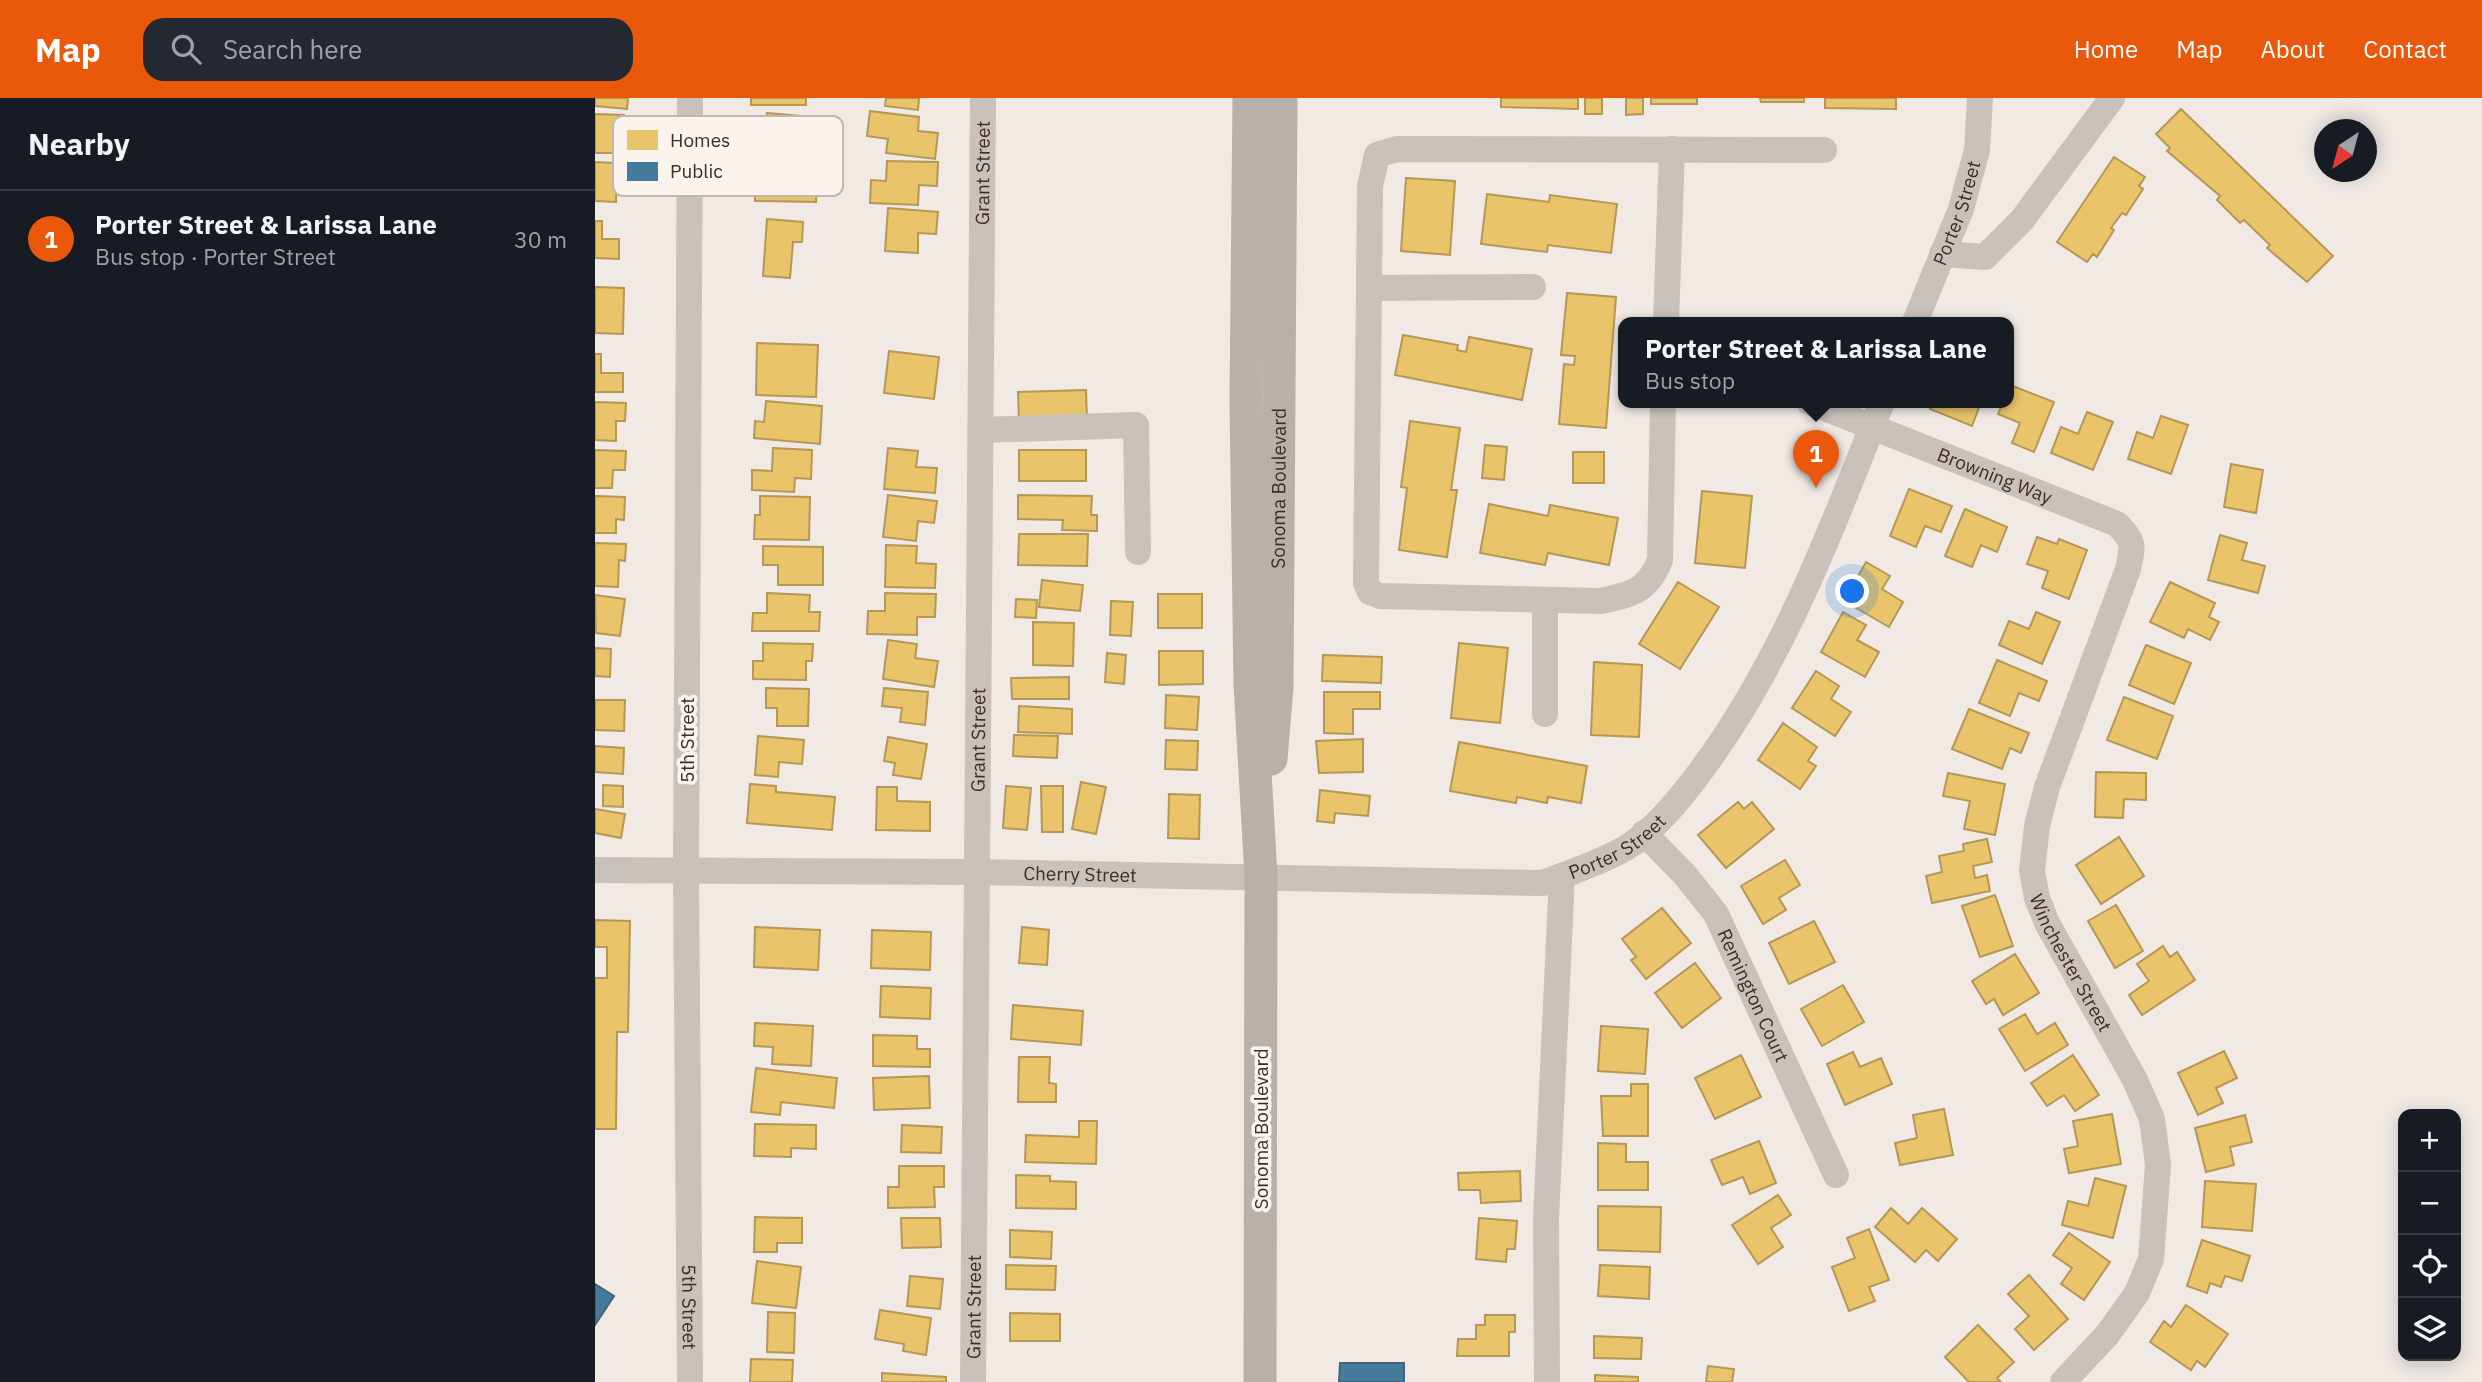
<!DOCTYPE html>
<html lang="en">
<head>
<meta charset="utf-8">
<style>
	body { margin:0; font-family:"IBM Plex Sans",sans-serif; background:#242831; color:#f1f3f6 }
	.controls { position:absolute; right:21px; bottom:21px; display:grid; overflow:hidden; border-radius:14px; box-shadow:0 4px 18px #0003 }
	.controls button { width:63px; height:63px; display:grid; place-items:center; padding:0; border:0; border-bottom:2px solid #363941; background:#171b24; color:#f1f3f6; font:35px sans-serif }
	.compass { position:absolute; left:1719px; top:21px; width:63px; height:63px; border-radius:50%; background:#171b24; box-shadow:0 4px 18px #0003; rotate:216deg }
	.you { position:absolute; left:1258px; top:494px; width:24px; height:24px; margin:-18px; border:5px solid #fff; border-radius:50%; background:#1a73e8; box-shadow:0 0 0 10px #1a73e833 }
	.badge { display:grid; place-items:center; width:46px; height:46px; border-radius:50%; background:#ea580c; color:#fff; font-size:23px; font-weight:700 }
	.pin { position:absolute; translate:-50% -58px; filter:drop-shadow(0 2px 4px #0008) }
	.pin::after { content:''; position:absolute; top:37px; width:24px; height:21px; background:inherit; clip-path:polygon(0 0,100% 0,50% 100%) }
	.popup { position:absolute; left:1023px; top:219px; width:396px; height:91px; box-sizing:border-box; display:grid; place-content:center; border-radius:14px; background:#171b24; filter:drop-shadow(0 2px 5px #0005); font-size:23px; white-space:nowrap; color:#9ea1a6 }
	.popup b { font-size:26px; color:#f1f3f6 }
	.popup::after { content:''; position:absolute; left:50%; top:100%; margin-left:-14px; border:14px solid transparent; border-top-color:#171b24 }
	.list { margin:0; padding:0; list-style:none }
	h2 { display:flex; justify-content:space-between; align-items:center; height:91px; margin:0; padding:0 28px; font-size:30px }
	h2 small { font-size:23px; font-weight:400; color:#9ea1a6 }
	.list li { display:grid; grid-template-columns:46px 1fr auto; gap:21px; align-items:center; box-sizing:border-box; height:98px; padding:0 28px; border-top:2px solid #363941 }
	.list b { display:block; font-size:26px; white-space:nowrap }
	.list p { margin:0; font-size:23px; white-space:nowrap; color:#9ea1a6 }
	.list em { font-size:23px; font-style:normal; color:#9ea1a6 }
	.icon { flex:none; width:38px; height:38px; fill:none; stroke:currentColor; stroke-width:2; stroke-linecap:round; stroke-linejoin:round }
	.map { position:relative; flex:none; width:1887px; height:1284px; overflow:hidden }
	header { display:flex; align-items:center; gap:42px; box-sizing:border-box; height:98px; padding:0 35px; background:#ea580c; color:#fff }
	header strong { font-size:33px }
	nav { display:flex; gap:38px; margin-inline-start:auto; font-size:24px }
	.search { width:490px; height:63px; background:#242831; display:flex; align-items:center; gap:18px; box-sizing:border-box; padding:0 24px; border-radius:21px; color:#9ea1a6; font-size:26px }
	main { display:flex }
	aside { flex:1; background:#171b24 }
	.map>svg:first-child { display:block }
	.homes { fill:#e9c46a; stroke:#b59756; stroke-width:2 }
	.public { fill:#457b9d; stroke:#42647a; stroke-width:2 }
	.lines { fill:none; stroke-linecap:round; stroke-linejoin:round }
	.minor { stroke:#cac1bc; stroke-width:26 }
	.major { stroke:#b9afab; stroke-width:33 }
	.labels { text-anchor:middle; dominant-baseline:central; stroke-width:7; stroke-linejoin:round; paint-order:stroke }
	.street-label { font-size:19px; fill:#3c2d29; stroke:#fcf3ec }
	.key { fill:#fcf3ec; stroke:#c2b8b2; stroke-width:2 }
	.key-label { font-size:19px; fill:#3c2d29 }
</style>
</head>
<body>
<header>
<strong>Map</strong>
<div class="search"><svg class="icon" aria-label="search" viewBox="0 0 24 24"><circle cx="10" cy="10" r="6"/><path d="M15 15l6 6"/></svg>Search here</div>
<nav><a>Home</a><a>Map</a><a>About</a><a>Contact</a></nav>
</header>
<main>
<aside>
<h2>Nearby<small></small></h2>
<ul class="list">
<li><span class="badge">1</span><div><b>Porter Street &amp; Larissa Lane</b><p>Bus stop · Porter Street</p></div><em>30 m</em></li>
</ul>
</aside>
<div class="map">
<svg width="1887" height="1284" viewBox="0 0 1887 1284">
	<rect width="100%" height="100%" fill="#f0e9e4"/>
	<g class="homes">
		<polygon points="0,0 33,0 32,11 0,8"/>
		<rect x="156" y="0" width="55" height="7"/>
		<polygon points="291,0 324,0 323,12 290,8"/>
		<polygon points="906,0 983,0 983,11 906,9"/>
		<rect x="990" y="0" width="17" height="16"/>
		<polygon points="1031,0 1048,0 1048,16 1031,17"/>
		<rect x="1056" y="0" width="46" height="6"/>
		<polygon points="1165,0 1209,0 1209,4 1166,4"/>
		<polygon points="1230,0 1301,0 1301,11 1230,10"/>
		<polygon points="1586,11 1738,158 1712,184 1672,150 1675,147 1649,122 1645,125 1622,102 1625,98 1572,53 1575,50 1561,36"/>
		<polygon points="275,13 324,19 323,33 343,35 340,61 291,55 293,41 272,38"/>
		<polygon points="172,15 217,19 213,59 159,54 161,35 171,36"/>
		<polygon points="0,16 29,17 29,34 24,34 24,55 0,55"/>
		<polygon points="1519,59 1550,79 1544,88 1548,91 1531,117 1527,115 1516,130 1519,132 1502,159 1498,156 1492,164 1462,144"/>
		<polygon points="292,63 343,64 342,88 324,87 323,107 275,105 276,82 291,83"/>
		<polygon points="0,64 39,66 38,85 21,84 21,104 0,103"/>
		<polygon points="167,65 222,67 221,104 160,103 160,85 167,85"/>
		<polygon points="811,80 860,83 855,157 806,153"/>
		<polygon points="892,96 954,104 955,97 1022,106 1016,155 953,147 952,154 886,146"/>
		<polygon points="293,110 343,114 341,136 323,135 323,155 290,153"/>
		<polygon points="172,121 208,124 207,144 198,144 195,180 168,178"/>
		<polygon points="0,123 7,123 7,141 24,141 24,161 0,160"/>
		<polygon points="0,189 29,190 28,236 0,235"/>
		<polygon points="972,195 1021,199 1011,330 964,326 969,266 979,267 980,258 966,257"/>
		<polygon points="808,237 863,247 862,252 871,254 874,239 937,251 927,302 800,277"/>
		<polygon points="162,245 223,247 221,299 161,297"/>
		<polygon points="294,253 344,259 339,301 289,295"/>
		<polygon points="0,256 6,256 6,275 28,275 28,294 0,294"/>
		<polygon points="1415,287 1459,304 1439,354 1417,345 1425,325 1403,316 1408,304 1414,304"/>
		<polygon points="491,292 492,323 424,325 423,294"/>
		<polygon points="171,303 227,308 225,346 159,340 160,323 169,324"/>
		<polygon points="0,304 31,305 30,323 21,323 21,343 0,342"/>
		<polygon points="1337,304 1386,304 1377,328 1335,311"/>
		<polygon points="1492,314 1518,324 1498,372 1456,355 1466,329 1483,336"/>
		<polygon points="1566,318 1593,327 1576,376 1533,361 1542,334 1558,340"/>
		<polygon points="815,323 865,330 856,392 862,392 852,459 804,452 812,390 806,389"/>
		<polygon points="890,347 912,349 909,382 887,380"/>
		<polygon points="178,350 217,352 216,381 200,380 199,394 157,392 157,372 177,373"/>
		<polygon points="293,350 323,353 321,369 342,370 340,395 289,391"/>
		<polygon points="0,352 31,353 30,372 18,372 17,390 0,390"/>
		<rect x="424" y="352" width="67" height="31"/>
		<rect x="978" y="354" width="31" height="31"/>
		<polygon points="1636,366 1668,372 1661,415 1629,409"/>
		<polygon points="1314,391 1357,408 1346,434 1330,428 1321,449 1295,438"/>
		<polygon points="1107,393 1157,398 1150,470 1100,465"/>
		<polygon points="293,397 342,403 339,425 323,423 321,443 288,439"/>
		<polygon points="423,397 497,398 496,417 502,417 502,433 467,432 468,422 423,421"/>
		<polygon points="0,398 30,399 29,422 21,421 21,435 0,435"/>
		<polygon points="165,398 215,399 214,442 159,441 160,417 165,417"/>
		<polygon points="894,406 953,418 955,407 1023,420 1014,467 953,455 950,467 885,455"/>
		<polygon points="1370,411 1412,429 1402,454 1386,447 1377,469 1350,458"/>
		<polygon points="424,436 493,436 492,468 423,467"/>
		<polygon points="1625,437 1652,445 1647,462 1670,468 1663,495 1613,482"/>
		<polygon points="1442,439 1462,446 1464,441 1492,452 1474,501 1447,490 1453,473 1432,466"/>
		<polygon points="0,445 31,446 30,463 24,462 23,489 0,488"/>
		<polygon points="291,447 322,448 321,465 341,466 340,490 290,489"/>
		<polygon points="168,448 228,449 228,487 183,487 183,467 168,467"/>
		<polygon points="1271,464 1295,478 1287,491 1308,504 1294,529 1249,503"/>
		<polygon points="447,482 488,487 485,513 444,509"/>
		<polygon points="1083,484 1124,509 1085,571 1044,546"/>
		<polygon points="1575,484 1620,505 1614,519 1624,524 1615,542 1593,531 1589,540 1555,524"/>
		<polygon points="172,495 215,497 214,514 225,514 224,533 157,533 158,515 172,515"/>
		<polygon points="290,495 341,496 340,519 322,519 322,537 272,536 273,513 290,513"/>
		<rect x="563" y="496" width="44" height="34"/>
		<polygon points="0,497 30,501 25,538 1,535"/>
		<polygon points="421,501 442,502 441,520 420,519"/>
		<polygon points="516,503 538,504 536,538 515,537"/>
		<polygon points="1248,514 1271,527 1262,542 1284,554 1270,579 1226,554"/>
		<polygon points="1441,514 1465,524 1447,566 1404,547 1414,523 1434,531"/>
		<polygon points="438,524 479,525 478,568 438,567"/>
		<polygon points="293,542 322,546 320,560 343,563 339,589 288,581"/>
		<polygon points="168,545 218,546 217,563 211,563 211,582 158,581 158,563 168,563"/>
		<polygon points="864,545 913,550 905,625 856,620"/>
		<polygon points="1551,547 1596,565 1579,606 1534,587"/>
		<polygon points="0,550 16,551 15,579 0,578"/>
		<polygon points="564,553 608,553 608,586 564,587"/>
		<polygon points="512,555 531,557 529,586 510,584"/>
		<polygon points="728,557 787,559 786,585 727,583"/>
		<polygon points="1402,562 1452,583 1444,603 1424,595 1415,618 1384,605"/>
		<polygon points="999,564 1047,567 1044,639 996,637"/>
		<polygon points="1221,573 1244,588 1236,601 1256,614 1240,638 1197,610"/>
		<polygon points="474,579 474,601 417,601 416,580"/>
		<polygon points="171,590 214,591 213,628 182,628 182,610 171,610"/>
		<polygon points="289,590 333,594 330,627 305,624 307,610 287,608"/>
		<polygon points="729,594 785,594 785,611 758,611 758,636 729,635"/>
		<polygon points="571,597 604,599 602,632 570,630"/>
		<polygon points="1529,599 1578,618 1562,661 1512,642"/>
		<polygon points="0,602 30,602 29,633 0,632"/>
		<polygon points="424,608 477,611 477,636 423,634"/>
		<polygon points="1374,611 1434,635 1426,655 1415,650 1407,671 1357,651"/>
		<polygon points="1188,625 1222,649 1213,663 1221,668 1205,691 1163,662"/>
		<polygon points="419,637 463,638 462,660 418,658"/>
		<polygon points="163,638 209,642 207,666 184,664 183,679 160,677"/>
		<polygon points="293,639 332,646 326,681 298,677 300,665 289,663"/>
		<polygon points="768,641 768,674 724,675 721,643"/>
		<polygon points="571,642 603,643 602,672 570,671"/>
		<polygon points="864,644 992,668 986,705 953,699 952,705 922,699 921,705 855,693"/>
		<polygon points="0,648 29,650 28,676 0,674"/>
		<polygon points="1501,674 1551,675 1551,702 1529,701 1528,720 1500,719"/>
		<polygon points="1353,675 1410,686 1400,737 1369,731 1375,703 1348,698"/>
		<polygon points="486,684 511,689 501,736 477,731"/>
		<polygon points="155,686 181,688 181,694 240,699 237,732 152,725"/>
		<polygon points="8,687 28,688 28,709 8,708"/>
		<polygon points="411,688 436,690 432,732 408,730"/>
		<polygon points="446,688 468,688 468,734 447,734"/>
		<polygon points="282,689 302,689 302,703 335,704 335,733 281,732"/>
		<polygon points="725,692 775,698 773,718 740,715 739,725 722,723"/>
		<polygon points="574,696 605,697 604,741 573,740"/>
		<polygon points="1143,704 1149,711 1157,704 1179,731 1131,770 1103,737"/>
		<polygon points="0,711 30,716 26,740 0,735"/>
		<polygon points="1524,739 1549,778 1506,806 1481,767"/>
		<polygon points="1392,741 1397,764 1378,768 1380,780 1392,777 1395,793 1337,805 1331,778 1347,774 1344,758 1369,753 1368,746"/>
		<polygon points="1190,762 1205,787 1184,800 1191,812 1168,826 1146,788"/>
		<polygon points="1400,797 1418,848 1385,859 1367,808"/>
		<polygon points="1521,807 1548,853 1520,870 1493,823"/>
		<polygon points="1067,810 1096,845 1051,881 1036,862 1041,859 1027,841"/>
		<polygon points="0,822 35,823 33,934 22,934 21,1031 0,1031 0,880 12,880 12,849 0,849"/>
		<polygon points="1219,823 1240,864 1194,886 1174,845"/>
		<polygon points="160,829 225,832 223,872 159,869"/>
		<polygon points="427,829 454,832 452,867 424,865"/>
		<polygon points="277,832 336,834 335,872 276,870"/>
		<polygon points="1568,848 1575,859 1582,854 1600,882 1547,917 1534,897 1554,883 1542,866"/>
		<polygon points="1420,856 1444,895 1408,917 1399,901 1391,906 1377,883"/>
		<polygon points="1100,865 1126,900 1087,930 1060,895"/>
		<polygon points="1248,887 1269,924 1227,948 1206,911"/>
		<polygon points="286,888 336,890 335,921 285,919"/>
		<polygon points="418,907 488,913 486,947 416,941"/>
		<polygon points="1430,916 1442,936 1460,925 1473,947 1430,973 1404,931"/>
		<polygon points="160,925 218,928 216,968 177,966 178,949 159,948"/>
		<polygon points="1006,928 1053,931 1050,976 1003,973"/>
		<polygon points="278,937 322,938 322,951 335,951 335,969 278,968"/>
		<polygon points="1629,953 1642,980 1621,990 1628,1005 1603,1017 1583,975"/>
		<polygon points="1258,954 1265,969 1286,960 1297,986 1250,1007 1232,966"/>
		<polygon points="1146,957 1166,999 1120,1021 1100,980"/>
		<polygon points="1478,957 1504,997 1480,1013 1469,997 1452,1008 1436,985"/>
		<polygon points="424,959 455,959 454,985 461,986 461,1004 423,1004"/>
		<polygon points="161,970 242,980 239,1010 186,1004 185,1017 156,1014"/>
		<polygon points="334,978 335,1010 279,1012 278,980"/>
		<polygon points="1036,986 1053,986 1053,1038 1008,1038 1006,998 1036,998"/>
		<polygon points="1349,1011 1358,1057 1305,1067 1300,1045 1322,1040 1318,1017"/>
		<polygon points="1517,1016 1526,1066 1474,1075 1469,1051 1483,1048 1478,1023"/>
		<polygon points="1650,1017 1657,1044 1635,1049 1639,1067 1611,1074 1600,1030"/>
		<polygon points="484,1023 502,1023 501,1066 430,1064 431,1037 484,1039"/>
		<polygon points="160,1026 221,1027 221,1051 196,1050 196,1059 159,1058"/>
		<polygon points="307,1027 347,1029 346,1055 306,1054"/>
		<polygon points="1164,1043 1181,1085 1155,1096 1148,1079 1127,1087 1116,1062"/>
		<polygon points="1003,1045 1031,1046 1031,1064 1053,1064 1053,1092 1003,1092"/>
		<polygon points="304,1068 349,1068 349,1089 339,1089 340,1109 293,1110 293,1089 304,1089"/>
		<polygon points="925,1073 926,1103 886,1105 885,1092 864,1092 863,1075"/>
		<polygon points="421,1077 455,1078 455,1083 481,1084 481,1111 421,1110"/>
		<polygon points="1500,1080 1531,1088 1518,1140 1467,1127 1473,1103 1493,1108"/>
		<polygon points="1610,1083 1661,1086 1657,1133 1607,1129"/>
		<polygon points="1183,1097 1196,1117 1176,1130 1188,1149 1163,1166 1137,1127"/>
		<polygon points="1003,1108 1066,1109 1065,1154 1003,1152"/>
		<polygon points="1296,1110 1313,1126 1327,1110 1362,1141 1343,1163 1331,1152 1320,1164 1280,1129"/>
		<polygon points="160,1119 207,1120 207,1145 182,1145 182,1154 159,1154"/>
		<polygon points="306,1120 345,1120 346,1149 307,1150"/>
		<polygon points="884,1120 922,1123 920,1151 912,1151 911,1164 881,1161"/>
		<polygon points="1274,1131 1294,1182 1274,1189 1280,1203 1254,1213 1237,1169 1260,1160 1252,1140"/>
		<polygon points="415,1132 457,1134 456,1161 415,1159"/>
		<polygon points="1474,1135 1515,1164 1489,1202 1466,1186 1477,1170 1458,1157"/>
		<polygon points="1607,1142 1655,1158 1647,1183 1630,1178 1626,1189 1615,1185 1612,1195 1592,1188"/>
		<polygon points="162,1163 206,1169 201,1210 157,1205"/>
		<polygon points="411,1167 461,1168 460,1192 411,1191"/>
		<polygon points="1005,1167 1055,1169 1054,1201 1003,1198"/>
		<polygon points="1434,1177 1473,1221 1439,1252 1420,1231 1434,1218 1413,1196"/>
		<polygon points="315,1178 348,1181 345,1211 312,1208"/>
		<polygon points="1591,1207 1633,1236 1610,1269 1602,1263 1596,1272 1555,1244 1569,1223 1576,1229"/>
		<polygon points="285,1212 336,1220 331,1257 308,1253 309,1246 280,1241"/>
		<polygon points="173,1214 200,1215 199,1255 172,1254"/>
		<polygon points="415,1215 465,1216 465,1243 415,1243"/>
		<polygon points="890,1217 920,1217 920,1234 914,1234 914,1258 862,1258 863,1241 881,1241 881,1227 890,1227"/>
		<polygon points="1383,1227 1419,1264 1402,1280 1406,1284 1374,1284 1350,1259"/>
		<polygon points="999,1238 1047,1240 1046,1261 999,1260"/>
		<polygon points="156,1261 198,1262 197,1284 155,1284"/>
		<polygon points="1113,1268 1139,1271 1137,1284 1111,1284"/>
		<polygon points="287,1275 351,1279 351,1284 287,1284"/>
		<polygon points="1000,1277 1043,1279 1043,1284 1000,1284"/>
	</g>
	<g class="public">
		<polygon points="0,1186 19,1198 0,1227"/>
		<polygon points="745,1265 809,1265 809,1284 744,1284"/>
	</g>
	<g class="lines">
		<g class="minor">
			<path id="s1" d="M 95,0 L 91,773 L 95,1284"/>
			<polyline points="1347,156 1390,159 1427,122 1517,0"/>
			<polyline points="774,190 938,189"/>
			<polyline points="1071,224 1077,51"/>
			<path id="s2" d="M 1320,224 L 1366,111 L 1382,52 L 1385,0"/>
			<path d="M 1068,304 L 1065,462 C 1052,494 1037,496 1006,503 L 785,498 L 775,494 L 771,485 L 775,88 L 782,57 L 802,51 L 1229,52"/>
			<path id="s3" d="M 1214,304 L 1522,426 C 1540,444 1538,447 1533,471 L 1452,689 L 1442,728 L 1437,773 L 1442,800 L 1452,825 L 1540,982 L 1557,1021 L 1563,1067 L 1556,1161 L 1542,1195 L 1512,1237 L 1468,1284"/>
			<polyline points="386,332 541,327 543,454"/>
			<polyline points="950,616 950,502"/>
			<path id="s4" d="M 1049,735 L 1090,777 L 1121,816 L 1241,1077"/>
			<path id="s5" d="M 0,772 L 381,774 L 948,785 C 976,774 1005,765 1031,750 C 1060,732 1085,701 1105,674 C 1188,563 1236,432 1287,304"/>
			<path id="s6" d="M 378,1284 L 388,0"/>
			<polyline points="952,1284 951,1120 967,778"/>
		</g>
		<g class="major">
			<polyline points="654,0 651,302 655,586 666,778 665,1284"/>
			<path id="s7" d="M 676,661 L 682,589 L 686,0"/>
		</g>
	</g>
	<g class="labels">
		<g class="street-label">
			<text stroke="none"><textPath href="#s6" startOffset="1209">Grant Street</textPath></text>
			<text stroke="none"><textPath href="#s2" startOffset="117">Porter Street</textPath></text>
			<text stroke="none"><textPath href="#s3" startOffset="200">Browning Way</textPath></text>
			<text stroke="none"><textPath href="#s7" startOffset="271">Sonoma Boulevard</textPath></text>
			<text transform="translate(92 642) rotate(-90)">5th Street</text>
			<text stroke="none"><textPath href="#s6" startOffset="642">Grant Street</textPath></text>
			<text stroke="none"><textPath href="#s5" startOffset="1031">Porter Street</textPath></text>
			<text stroke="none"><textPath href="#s5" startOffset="485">Cherry Street</textPath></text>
			<text stroke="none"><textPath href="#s3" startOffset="800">Winchester Street</textPath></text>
			<text stroke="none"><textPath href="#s4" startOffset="198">Remington Court</textPath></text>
			<text transform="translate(666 1031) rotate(-90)">Sonoma Boulevard</text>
			<text stroke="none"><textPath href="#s1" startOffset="1209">5th Street</textPath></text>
			<text stroke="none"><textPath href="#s6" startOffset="75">Grant Street</textPath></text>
		</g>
	</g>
	<rect x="18" y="18" width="230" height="80" rx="10" class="key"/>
	<rect x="32" y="32" width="31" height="20" fill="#e9c46a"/>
	<rect x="32" y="64" width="31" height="19" fill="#457b9d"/>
	<g class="key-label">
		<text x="75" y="49">Homes</text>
		<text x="75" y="80">Public</text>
	</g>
</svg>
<div class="controls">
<button>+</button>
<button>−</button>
<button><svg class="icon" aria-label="locate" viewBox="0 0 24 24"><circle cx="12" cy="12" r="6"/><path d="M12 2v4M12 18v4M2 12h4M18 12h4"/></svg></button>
<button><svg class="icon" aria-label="layers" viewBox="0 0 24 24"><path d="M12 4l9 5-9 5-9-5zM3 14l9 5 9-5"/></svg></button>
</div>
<svg class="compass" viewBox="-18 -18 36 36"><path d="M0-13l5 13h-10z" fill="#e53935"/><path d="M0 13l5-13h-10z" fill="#9ea1a6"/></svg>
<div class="you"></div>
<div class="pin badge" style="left:1221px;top:390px">1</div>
<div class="popup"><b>Porter Street &amp; Larissa Lane</b>Bus stop</div>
</div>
</main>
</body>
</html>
